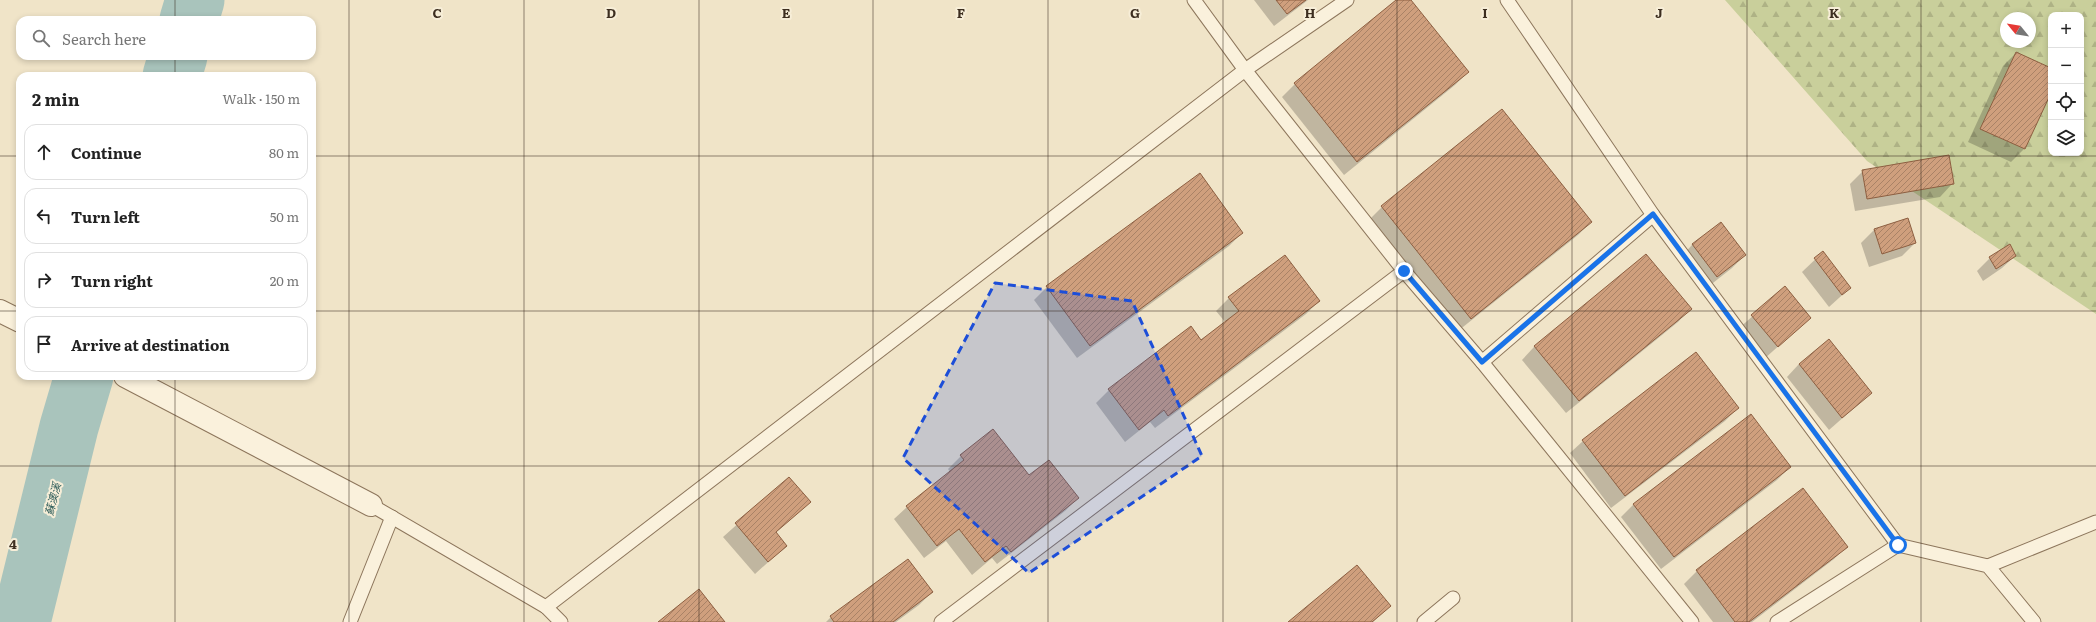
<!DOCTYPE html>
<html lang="en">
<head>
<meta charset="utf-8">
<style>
	body { margin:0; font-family:Literata,"Noto Sans TC",serif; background:#f6f6f6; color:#222 }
	.controls { position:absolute; right:12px; top:12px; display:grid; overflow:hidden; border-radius:8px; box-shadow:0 2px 6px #0003 }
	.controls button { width:36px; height:36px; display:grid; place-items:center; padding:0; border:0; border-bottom:1px solid #e0e0e0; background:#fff; color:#222; font:20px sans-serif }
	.compass { position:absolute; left:2000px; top:12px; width:36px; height:36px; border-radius:50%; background:#fff; box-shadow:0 2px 6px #0003; rotate:300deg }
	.stop { position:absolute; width:12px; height:12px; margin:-9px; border:3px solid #1a73e8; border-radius:50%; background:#fff }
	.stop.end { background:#1a73e8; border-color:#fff; box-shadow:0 1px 4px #0008 }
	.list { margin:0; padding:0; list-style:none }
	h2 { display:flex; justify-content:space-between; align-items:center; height:52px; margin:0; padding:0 16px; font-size:17px }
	h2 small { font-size:13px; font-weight:400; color:#767676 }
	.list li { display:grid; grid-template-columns:26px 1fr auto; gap:12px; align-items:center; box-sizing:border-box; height:56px; margin:0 8px 8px; padding:0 8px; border:1px solid #e0e0e0; border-radius:12px }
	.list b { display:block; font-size:15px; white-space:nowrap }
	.list em { font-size:13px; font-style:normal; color:#767676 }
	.icon { flex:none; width:22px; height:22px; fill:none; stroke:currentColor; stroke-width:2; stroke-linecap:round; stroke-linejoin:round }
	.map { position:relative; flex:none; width:2096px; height:622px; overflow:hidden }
	.search { position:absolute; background:#fff; box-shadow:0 2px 6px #0003; left:16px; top:16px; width:300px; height:44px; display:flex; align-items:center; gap:10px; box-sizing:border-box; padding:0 14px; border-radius:12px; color:#767676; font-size:15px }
	.panel { position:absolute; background:#fff; box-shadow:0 2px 6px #0003; left:16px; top:72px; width:300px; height:308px; border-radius:12px }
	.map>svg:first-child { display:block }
	.forest { fill:url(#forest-firs); fill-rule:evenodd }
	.shadow { fill:#0003 }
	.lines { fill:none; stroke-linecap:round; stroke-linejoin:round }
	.river { stroke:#a9c4bc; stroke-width:59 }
	.building { fill:url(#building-hatch); stroke:#8d5f41 }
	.lane-casing { stroke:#8d765c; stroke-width:15 }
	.street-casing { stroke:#8d765c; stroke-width:24 }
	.lane { stroke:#faf1dc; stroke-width:13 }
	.street { stroke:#faf1dc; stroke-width:22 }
	.route { stroke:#1a73e8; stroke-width:5 }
	.marked { fill:#1d4ed8; fill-opacity:0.2; stroke:#1d4ed8; stroke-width:3; stroke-dasharray:8 5; stroke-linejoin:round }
	.grid { fill:none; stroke:#3d2e20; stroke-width:1; stroke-opacity:0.55 }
	.labels { text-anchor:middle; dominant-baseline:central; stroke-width:4; stroke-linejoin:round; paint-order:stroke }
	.water-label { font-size:11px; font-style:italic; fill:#2f5d5a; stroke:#f7eed8 }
	.grid-label { font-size:13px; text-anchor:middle; font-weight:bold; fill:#3d2e20; stroke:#f7eed8; stroke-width:4; stroke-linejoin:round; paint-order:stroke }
</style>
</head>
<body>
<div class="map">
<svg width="2096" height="622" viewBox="0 0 2096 622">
	<defs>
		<pattern id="forest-firs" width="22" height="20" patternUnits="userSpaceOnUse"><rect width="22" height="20" fill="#c9cf9b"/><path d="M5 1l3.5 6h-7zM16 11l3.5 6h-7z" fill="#aeb285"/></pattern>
		<pattern id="building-hatch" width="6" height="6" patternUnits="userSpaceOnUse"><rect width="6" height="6" fill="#cf9f7d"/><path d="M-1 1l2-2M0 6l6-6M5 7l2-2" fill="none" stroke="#a98266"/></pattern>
	</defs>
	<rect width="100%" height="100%" fill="#f0e4c8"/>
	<path class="forest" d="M 1725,0 L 2096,0 L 2096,314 L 1867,161 ZM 2051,15 L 2081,15 L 2081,153 L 2051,153 ZM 2006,18 L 2030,18 L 2030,42 L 2006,42 Z"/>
	<g class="shadow">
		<polygon points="1254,0 1308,0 1274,26"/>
		<polygon points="1398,0 1410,0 1468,72 1455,85 1344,175 1282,97 1295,84"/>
		<polygon points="2016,53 2051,69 2051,90 2024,149 2011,162 1968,142 2003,66"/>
		<polygon points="1863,171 1952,184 1940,197 1855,211 1850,184"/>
		<polygon points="1382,207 1591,222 1578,235 1458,331 1369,220"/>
		<polygon points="1907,220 1915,243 1902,256 1869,267 1861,243 1874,230"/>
		<polygon points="1721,224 1745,255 1732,268 1704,290 1680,258 1692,245"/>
		<polygon points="1242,233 1229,246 1077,358 1034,300 1047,287"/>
		<polygon points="1823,252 1850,288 1829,307 1802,272"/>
		<polygon points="1646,255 1690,309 1678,322 1566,413 1522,360 1534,347"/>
		<polygon points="2015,256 2002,268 1983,281 1977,271 1990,258"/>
		<polygon points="1785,288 1810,318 1764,359 1738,329"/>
		<polygon points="1229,298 1319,301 1306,314 1155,428 1150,422 1125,442 1096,403 1109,390 1201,341 1226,323 1216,311"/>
		<polygon points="1799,364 1871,393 1829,430 1787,377"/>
		<polygon points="1738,408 1725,421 1611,508 1570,453 1583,441"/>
		<polygon points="992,430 1029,477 1078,498 1065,511 997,564 992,558 972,575 946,541 924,558 894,519 907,507 950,472 948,469 961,456"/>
		<polygon points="1790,467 1777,480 1661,569 1621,517 1634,504"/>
		<polygon points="789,478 810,502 775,533 786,546 755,574 723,537"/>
		<polygon points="1803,489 1846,547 1834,559 1752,622 1713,622 1684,584 1697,571"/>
		<polygon points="932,592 919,605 896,622 826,622 831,617"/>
		<polygon points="1390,606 1373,622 1289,622"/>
	</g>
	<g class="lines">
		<g class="river">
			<polyline points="189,20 195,0"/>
			<polyline points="172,76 178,56"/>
			<polyline points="21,622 69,427 84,376"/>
		</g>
	</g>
	<g class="building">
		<polygon points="1276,0 1306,0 1287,14"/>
		<polygon points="1396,0 1411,0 1469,72 1357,162 1294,83"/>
		<polygon points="2016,52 2051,68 2051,93 2025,149 1980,129"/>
		<polygon points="1502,109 1592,222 1471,319 1381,206"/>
		<polygon points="1949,155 1954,184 1867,199 1862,170"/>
		<polygon points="1200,173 1243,233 1090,346 1046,286"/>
		<polygon points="1908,218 1916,243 1882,254 1874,229"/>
		<polygon points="1721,222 1746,255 1717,277 1692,244"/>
		<polygon points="2010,244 2016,256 1996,269 1989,257"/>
		<polygon points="1823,251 1851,288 1842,295 1814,258"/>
		<polygon points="1646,254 1692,309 1579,401 1534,346"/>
		<polygon points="1285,255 1320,301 1168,416 1164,410 1139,430 1108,389 1191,326 1201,340 1239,311 1228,297"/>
		<polygon points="1785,286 1811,318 1778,347 1751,315"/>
		<polygon points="1829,339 1872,393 1842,418 1799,364"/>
		<polygon points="1696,352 1739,408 1625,496 1582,440"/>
		<polygon points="1751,414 1791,467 1674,557 1633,504"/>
		<polygon points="993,429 1029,475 1049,460 1079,498 1011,552 1006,546 985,562 959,529 937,546 906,506 964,460 960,455"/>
		<polygon points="789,477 811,502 776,532 787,546 768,562 735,523"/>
		<polygon points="1803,488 1848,547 1749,622 1735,622 1696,570"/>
		<polygon points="908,559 933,592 893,622 834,622 830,616"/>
		<polygon points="1357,565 1391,606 1372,622 1288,622"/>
		<polygon points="699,589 725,622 658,622"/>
	</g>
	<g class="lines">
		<defs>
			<g id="lane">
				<polyline points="1194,0 1245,70 1404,271"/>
				<polyline points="1507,0 1653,215 1898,545 1777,622"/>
				<polyline points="1482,362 1692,622"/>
				<polyline points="371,505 546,607 561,622"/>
				<polyline points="1898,545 1988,566 2034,622"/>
				<polyline points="1988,566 2096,522"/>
				<polyline points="546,607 1245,70 1347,0"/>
				<polyline points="350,622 392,517"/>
				<polyline points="941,622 1404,271 1482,362 1653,215"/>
				<polyline points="1424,622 1453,598"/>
			</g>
			<g id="street">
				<polyline points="0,311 20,321"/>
				<polyline points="125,376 371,505"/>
			</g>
		</defs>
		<use href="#lane" class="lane-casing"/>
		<use href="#street" class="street-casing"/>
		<use href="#lane" class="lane"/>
		<use href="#street" class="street"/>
	</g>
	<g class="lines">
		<polyline class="route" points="1404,271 1482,362 1653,214 1898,545"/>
	</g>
	<path class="marked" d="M 995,283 L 1132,301 L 1202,456 L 1029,573 L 903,458 Z"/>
	<path class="grid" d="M 175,0 L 175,20M 349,0 L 349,622M 524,0 L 524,622M 699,0 L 699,622M 873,0 L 873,622M 1048,0 L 1048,622M 1223,0 L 1223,622M 1397,0 L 1397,622M 1572,0 L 1572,622M 1747,0 L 1747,622M 1921,0 L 1921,622M 175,56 L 175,76M 0,156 L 20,156M 312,156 L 2096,156M 0,311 L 20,311M 312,311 L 2096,311M 175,376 L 175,622M 0,466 L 2096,466"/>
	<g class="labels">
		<g class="water-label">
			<text transform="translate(52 499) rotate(-76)">蘇澳溪</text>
		</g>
	</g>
	<g class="grid-label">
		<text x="437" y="18">C</text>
		<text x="611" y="18">D</text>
		<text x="786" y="18">E</text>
		<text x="961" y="18">F</text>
		<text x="1135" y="18">G</text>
		<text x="1310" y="18">H</text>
		<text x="1485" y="18">I</text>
		<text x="1659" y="18">J</text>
		<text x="1834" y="18">K</text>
		<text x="13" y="549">4</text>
	</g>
</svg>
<div class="controls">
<button>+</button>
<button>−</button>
<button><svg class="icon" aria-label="locate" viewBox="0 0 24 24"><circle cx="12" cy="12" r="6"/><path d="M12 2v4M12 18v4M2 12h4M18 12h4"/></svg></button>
<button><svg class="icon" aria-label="layers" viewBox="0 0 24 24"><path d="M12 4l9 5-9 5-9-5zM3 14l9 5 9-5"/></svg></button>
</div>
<svg class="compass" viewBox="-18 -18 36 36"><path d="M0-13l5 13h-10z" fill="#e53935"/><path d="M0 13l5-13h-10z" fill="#767676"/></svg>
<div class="stop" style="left:1898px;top:545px"></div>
<div class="stop end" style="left:1404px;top:271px"></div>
<div class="search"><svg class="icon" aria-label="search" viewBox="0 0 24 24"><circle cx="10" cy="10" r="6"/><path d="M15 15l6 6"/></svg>Search here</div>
<section class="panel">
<h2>2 min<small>Walk · 150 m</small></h2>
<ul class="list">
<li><svg class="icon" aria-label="ahead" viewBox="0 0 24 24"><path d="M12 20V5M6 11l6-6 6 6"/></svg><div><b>Continue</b></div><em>80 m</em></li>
<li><svg class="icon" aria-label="left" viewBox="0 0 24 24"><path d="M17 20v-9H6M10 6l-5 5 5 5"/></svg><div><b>Turn left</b></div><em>50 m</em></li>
<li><svg class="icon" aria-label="right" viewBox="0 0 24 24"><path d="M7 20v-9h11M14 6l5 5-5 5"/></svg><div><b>Turn right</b></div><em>20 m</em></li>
<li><svg class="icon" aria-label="arrive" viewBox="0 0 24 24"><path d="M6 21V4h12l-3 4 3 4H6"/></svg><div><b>Arrive at destination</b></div></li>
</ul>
</section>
</div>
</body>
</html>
